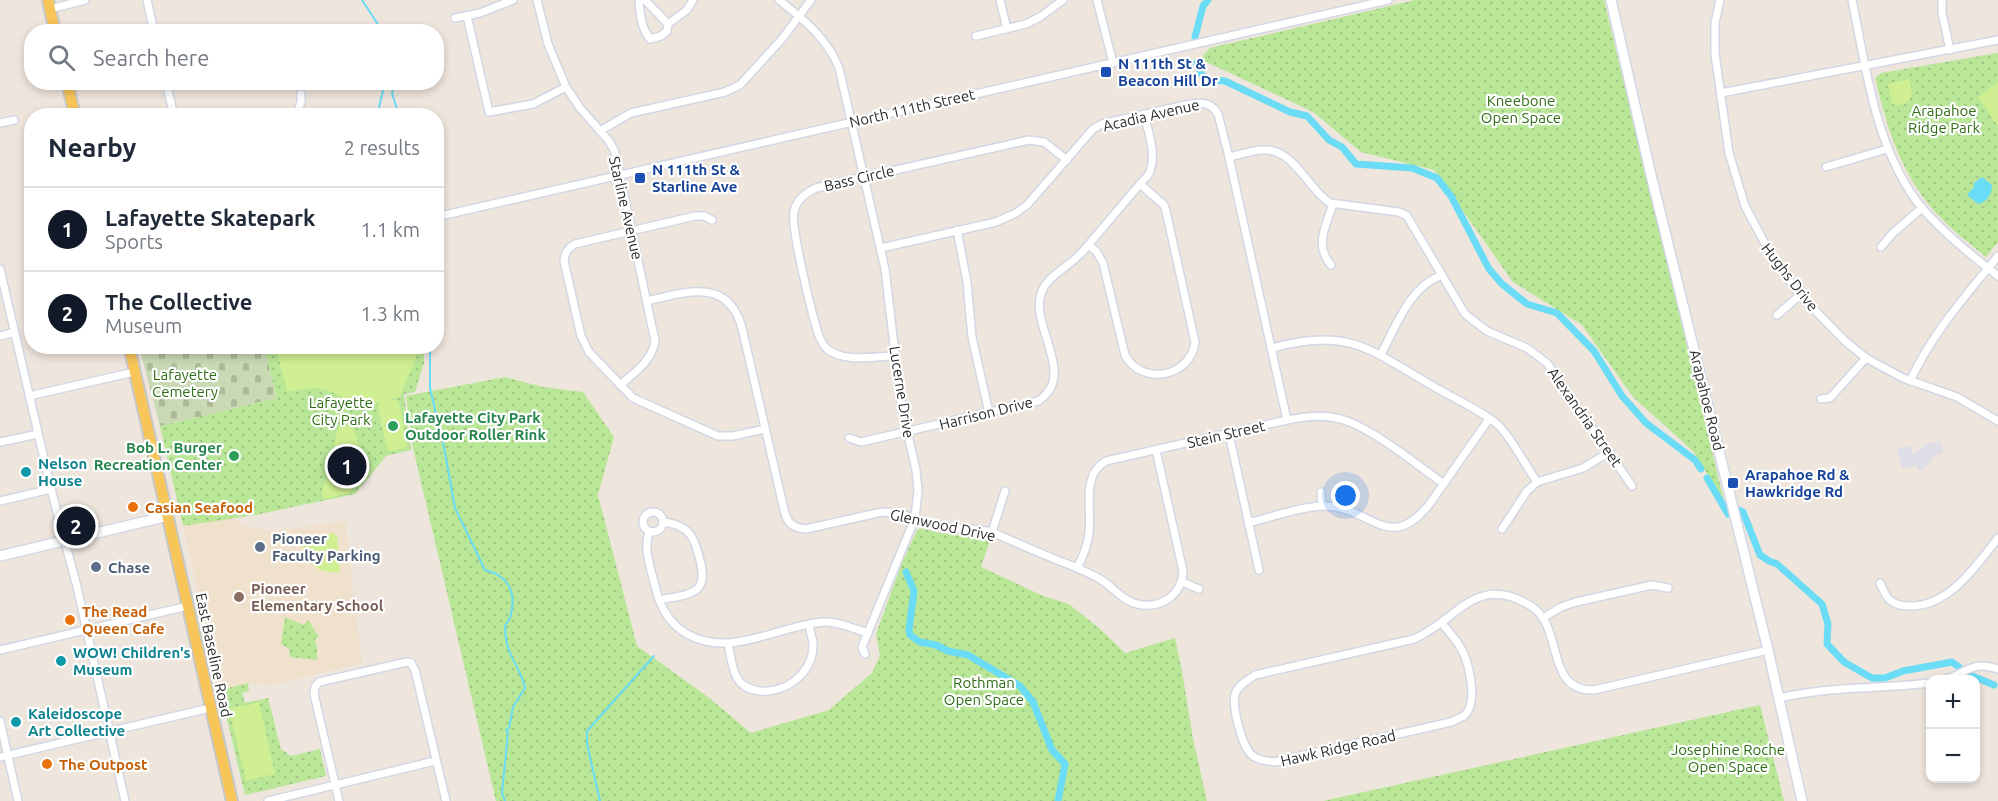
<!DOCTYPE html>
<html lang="en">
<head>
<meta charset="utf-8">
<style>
	body { margin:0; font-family:Ubuntu,sans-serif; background:#f6f6f7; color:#1f2937 }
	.controls { position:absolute; right:18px; bottom:18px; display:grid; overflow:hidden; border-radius:12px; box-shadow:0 3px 9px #0003 }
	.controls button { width:54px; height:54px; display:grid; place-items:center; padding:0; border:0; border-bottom:2px solid #e0e1e3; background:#fff; color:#1f2937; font:30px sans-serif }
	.you { position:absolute; left:1346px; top:496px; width:21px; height:21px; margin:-15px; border:4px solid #fff; border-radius:50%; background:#1a73e8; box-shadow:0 0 0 9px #1a73e833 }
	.badge { display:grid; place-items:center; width:39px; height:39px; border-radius:50%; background:#111827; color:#fff; font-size:20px; font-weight:700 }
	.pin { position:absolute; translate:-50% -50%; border:3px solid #fff; box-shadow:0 2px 6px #0006 }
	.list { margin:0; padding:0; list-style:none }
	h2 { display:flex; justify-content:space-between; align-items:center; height:78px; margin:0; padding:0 24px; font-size:26px }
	h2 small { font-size:20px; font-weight:400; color:#747a83 }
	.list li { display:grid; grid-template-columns:39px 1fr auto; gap:18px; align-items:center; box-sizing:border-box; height:84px; padding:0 24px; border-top:2px solid #e0e1e3 }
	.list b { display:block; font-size:22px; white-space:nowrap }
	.list p { margin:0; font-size:20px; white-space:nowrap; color:#747a83 }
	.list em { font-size:20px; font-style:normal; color:#747a83 }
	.icon { flex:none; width:33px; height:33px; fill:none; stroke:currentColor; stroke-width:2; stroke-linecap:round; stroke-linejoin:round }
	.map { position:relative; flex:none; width:1998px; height:801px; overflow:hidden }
	.search { position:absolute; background:#fff; box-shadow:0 3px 9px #0003; left:24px; top:24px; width:420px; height:66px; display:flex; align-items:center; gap:15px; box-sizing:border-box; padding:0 21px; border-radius:24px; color:#747a83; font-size:22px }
	.panel { position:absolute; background:#fff; box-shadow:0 3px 9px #0003; left:24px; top:108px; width:420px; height:246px; border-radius:24px }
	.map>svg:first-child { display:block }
	.industrial { fill:#dfdee6 }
	.education { fill:#f0e1cc }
	.cemetery { fill:url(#cemetery-stones) }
	.park { fill:url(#park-dots) }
	.pitch { fill:#cfef92 }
	.water { fill:#6bdcf5 }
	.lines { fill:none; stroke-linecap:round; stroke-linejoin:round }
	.stream { stroke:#6bdcf5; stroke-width:2 }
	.canal { stroke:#6bdcf5; stroke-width:7 }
	.street-casing { stroke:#d2d7e5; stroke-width:10 }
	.secondary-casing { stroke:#d2d7e5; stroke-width:12 }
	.primary-casing { stroke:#c8c8c8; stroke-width:14 }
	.street { stroke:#fff; stroke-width:7 }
	.secondary { stroke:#fff; stroke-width:9 }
	.primary { stroke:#f8c558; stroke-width:10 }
	.transit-dot { fill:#1a4fb4; stroke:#fff; stroke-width:2 }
	.leisure-dot { fill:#2e9e5b; stroke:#fff; stroke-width:2 }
	.culture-dot { fill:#0f9aa8; stroke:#fff; stroke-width:2 }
	.food-dot { fill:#e8710a; stroke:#fff; stroke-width:2 }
	.service-dot { fill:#5c6f8a; stroke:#fff; stroke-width:2 }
	.education-dot { fill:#8d6e63; stroke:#fff; stroke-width:2 }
	.labels { text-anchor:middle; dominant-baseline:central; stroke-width:4.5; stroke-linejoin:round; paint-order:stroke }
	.transit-label { font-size:15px; font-weight:bold; fill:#164399; stroke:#fff; text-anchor:start }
	.park-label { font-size:15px; fill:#306e16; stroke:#fff }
	.street-label { font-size:15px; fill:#2b2b2b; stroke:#fff }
	.leisure-label { font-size:15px; font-weight:bold; fill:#27864d; stroke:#fff; text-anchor:start }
	.culture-label { font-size:15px; font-weight:bold; fill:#0d838f; stroke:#fff; text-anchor:start }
	.food-label { font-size:15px; font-weight:bold; fill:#c56008; stroke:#fff; text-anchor:start }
	.service-label { font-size:15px; font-weight:bold; fill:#4e5e75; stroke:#fff; text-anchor:start }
	.education-label { font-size:15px; font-weight:bold; fill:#785e54; stroke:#fff; text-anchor:start }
</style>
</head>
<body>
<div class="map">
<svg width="1998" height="801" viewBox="0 0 1998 801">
	<defs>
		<pattern id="cemetery-stones" width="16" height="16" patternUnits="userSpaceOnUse" patternTransform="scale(1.5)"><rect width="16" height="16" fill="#c9d9b3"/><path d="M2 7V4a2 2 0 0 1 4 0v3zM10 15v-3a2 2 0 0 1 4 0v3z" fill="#adba9a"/></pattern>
		<pattern id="park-dots" width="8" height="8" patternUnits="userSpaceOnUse" patternTransform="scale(1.5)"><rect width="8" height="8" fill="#b9e797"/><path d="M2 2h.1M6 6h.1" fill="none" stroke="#9fc682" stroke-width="1.8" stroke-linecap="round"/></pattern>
	</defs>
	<rect width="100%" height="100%" fill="#eee5dd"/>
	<polygon class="industrial" points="1940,441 1943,449 1942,453 1934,456 1923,470 1919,471 1916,466 1902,469 1897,449 1910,445 1913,454 1928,443"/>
	<polygon class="education" points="236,517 243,526 273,531 345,521 362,663 273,685 247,683 220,690 183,526"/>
	<polygon class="cemetery" points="139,347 264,347 277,398 160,426"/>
	<g class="park">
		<polygon points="1415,0 1604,0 1724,501 1693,451 1633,397 1582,325 1513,282 1434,170 1361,152 1313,112 1200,59 1210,48"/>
		<path d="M 1998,53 L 1998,242 L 1986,257 C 1971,244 1954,232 1941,218 C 1902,178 1888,131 1875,78 L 1881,73 Z"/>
		<polygon points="264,347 424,347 424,363 415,392 404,394 411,450 386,456 355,494 255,515 183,526 160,426 277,398"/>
		<polygon points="505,377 543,387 583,392 614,437 598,495 637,646 708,697 751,733 829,710 872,673 880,655 876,634 902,563 917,530 922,528 935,532 990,540 981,567 1043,596 1069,604 1100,629 1125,653 1175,638 1182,671 1193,739 1207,801 496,801 413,448 406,396"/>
		<polygon points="285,617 303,625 308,620 319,637 315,639 317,648 317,660 290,657 289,649 281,644"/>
		<polygon points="248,683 249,691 242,693 245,703 268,698 281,749 291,756 320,749 326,776 245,795 220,690"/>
		<polygon points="1760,705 1784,801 1323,801"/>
	</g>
	<g class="pitch">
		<path d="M 1909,79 C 1915,94 1911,109 1892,104 L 1888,84 Z"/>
		<polygon points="1998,82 1998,126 1978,97"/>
		<path d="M 276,347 L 420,347 L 400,397 L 388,400 L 396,400 L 399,403 L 407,443 L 406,448 L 391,451 L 387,450 L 378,408 L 380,402 L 373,404 L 374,405 L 362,401 L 351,404 C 327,385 315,387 287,392 Z"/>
		<path d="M 350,426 C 355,431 357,436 358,443 C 364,468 365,472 350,493 L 324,499 C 318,487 327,481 331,471 C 336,457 332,441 339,427 Z"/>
		<path d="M 333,533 L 337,535 L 340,572 C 318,575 302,561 301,538 Z"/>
		<polygon points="259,702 275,774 246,781 229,709"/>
	</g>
	<path class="water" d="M 1982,177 L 1992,185 C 1992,194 1987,202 1978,204 L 1967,195 L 1974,187 L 1974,183 Z"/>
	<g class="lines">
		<g class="stream">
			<polyline points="362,0 383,32"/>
			<polyline points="388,31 388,32"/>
			<polyline points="396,82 392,93 399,116"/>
			<polyline points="377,116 385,82"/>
			<polyline points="430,346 430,388 441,436"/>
			<path d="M 443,442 L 455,508 L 485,570 C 510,576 517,594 510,618 C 509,621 506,623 505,626 C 505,630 506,640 507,644 C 511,660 522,672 525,688 L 513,707 L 509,728 L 506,730 L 508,733 L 502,793 L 505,801"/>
			<polyline points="600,801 587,744 587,731 654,656"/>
		</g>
		<g class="canal">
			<polyline points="1195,37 1203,6 1208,0"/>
			<polyline points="1196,63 1202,75 1211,80 1225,81 1290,112 1307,116 1329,140 1342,147 1356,164 1412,168 1437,178 1451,196 1489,269 1502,284 1527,304 1557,313 1594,351 1622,396 1646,423 1695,460 1701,469"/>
			<polyline points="1707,478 1728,514"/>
			<polyline points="1738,510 1743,512 1760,555 1769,561 1777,564 1822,604 1828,624 1827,644 1844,662 1872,678 1885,678 1903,671 1952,662 1959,667"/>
			<polyline points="906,572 914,591 909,630 910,635 920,642 936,645 948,651 968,655 1020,686 1033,702 1052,750 1065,764 1058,801"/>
			<polyline points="1970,675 1994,685"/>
		</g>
		<defs>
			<g id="street">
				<polyline points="147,0 154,32"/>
				<path d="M 537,0 L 548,44 L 566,87 L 580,108 L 609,141 L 615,152 L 655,341 C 652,361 635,372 620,385"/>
				<path d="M 639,0 C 640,14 641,28 650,39 L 661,36 L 667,31 L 668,24 L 645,0"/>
				<path d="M 779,0 C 804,20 827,38 839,68 L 885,269 L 901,404 L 916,470 L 918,490 L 915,518 L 862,647 L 865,654"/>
				<polyline points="1000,0 1007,29"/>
				<polyline points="1097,0 1113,63"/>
				<polyline points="1720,0 1715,23 1715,54 1729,153 1745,206 1772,257 1800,295 1845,341 1866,358 1903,378 1957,397 1998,421"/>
				<path d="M 1852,0 C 1866,67 1874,141 1915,199 C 1934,225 1972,256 1998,276"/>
				<polyline points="1942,0 1942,13 1950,50"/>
				<polyline points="50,9 85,0"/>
				<polyline points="467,16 489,112 533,104 566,87"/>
				<polyline points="455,18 480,13 513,0"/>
				<polyline points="668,24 687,10 693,0"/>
				<polyline points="976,36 1026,24 1040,17 1063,0"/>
				<polyline points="166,82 174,116"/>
				<polyline points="1721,93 1998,40"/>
				<polyline points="296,116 301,102 301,94"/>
				<polyline points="0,123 14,120"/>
				<polyline points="600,131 631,113 725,92 740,85 782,39 811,0"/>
				<path d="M 1229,157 C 1240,155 1254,149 1266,150 C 1295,151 1308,189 1330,203 L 1399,212 L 1407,216 L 1465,314 L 1487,331 L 1527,348 L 1547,363 L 1632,486"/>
				<polyline points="1826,167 1887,149"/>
				<polyline points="436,217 1388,0"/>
				<path d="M 712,220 L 704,216 L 695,216 L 575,244 C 568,248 565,252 564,261 L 581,336 L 589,352 L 633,398 L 718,436 L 733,436 L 765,429"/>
				<polyline points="957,230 967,282 972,337 989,413"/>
				<path d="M 1088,245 L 1096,251 L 1103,263 L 1125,355 C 1142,387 1191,377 1195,342 L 1166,211 L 1164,205 L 1140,184"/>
				<polyline points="1881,247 1893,233 1922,208"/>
				<path d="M 881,248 L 996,222 L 1016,213 L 1027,205 L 1093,129 L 1102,124 L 1186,105 C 1200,102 1210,101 1218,114 L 1229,157 L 1287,420"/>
				<path d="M 1331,265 C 1314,246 1326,225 1333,204"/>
				<polyline points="0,269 51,489 77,587 125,801"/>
				<path d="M 647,301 C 686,292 728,277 742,328 L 785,514 C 789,525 795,528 806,529 L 882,512 C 902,512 918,520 937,525 C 955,529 974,528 992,532 C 1014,542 1035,551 1057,560 C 1072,566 1089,572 1103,581 C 1116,590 1125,603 1142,605 C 1165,607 1182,593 1183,571 L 1156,450"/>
				<polyline points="1777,315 1800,295"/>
				<polyline points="0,336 15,332"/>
				<path d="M 1272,348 C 1353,326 1372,352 1438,389 C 1457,400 1481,410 1498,425 C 1511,437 1526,466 1537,482"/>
				<path d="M 1381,354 C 1397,325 1409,287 1442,275"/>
				<path d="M 895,356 C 875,356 844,363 827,349 C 823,345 820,339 818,333 C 812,314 790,226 794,211 C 797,199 806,193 816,188 L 1029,140 L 1044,142 L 1067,160"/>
				<path d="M 1910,381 C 1933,332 1964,298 1998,256"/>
				<polyline points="29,396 134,372"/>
				<polyline points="1821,399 1830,398 1866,358"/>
				<polyline points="1229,434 1259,570"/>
				<path d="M 849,438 L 861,442 L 1038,401 C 1076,377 1034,331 1040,298 C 1043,279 1063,270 1076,258 C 1085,250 1093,239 1101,230 C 1117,211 1133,192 1149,174 C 1157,155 1149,134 1144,114"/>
				<polyline points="0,442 38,434"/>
				<polyline points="1321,492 1322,506"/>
				<polyline points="0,501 51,489"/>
				<circle cx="653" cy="522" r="10"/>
				<path d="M 1248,523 C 1268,518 1306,505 1325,506 C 1372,507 1390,556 1431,502 L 1489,419"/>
				<polyline points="1502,529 1527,491 1537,482 1583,468 1608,453"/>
				<path d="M 649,532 C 643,549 651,569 655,586 C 660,606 668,623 687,634 C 731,659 778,625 824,622 C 838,621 854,629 868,633"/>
				<polyline points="992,532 1005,491"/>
				<path d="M 1077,568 C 1083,557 1088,545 1089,532 C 1092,508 1081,475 1106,461 L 1287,420 C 1307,416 1327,414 1347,421 C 1377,432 1417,465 1444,484"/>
				<polyline points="1182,582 1199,589"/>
				<path d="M 1880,583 C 1886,598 1891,606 1909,606 C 1949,607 1976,566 1998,538"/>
				<path d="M 659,600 C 670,597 691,597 699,587 C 704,580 702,571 701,564 C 695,539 691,525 663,522"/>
				<polyline points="1543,618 1561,607 1576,602 1652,585 1668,588"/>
				<path d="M 1442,623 C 1447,630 1454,637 1459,645 C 1469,660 1479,703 1464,716 C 1460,718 1455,720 1451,722 L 1275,762 C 1267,761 1260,761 1253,756 C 1242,748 1232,707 1235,694 C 1238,685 1248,680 1255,675 L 1414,639 C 1458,620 1476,572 1531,606 C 1565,628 1544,691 1594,690 L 1768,650"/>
				<path d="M 728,644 C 731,656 732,675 742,684 C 749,690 760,692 769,691 C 793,688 814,669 813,643 C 812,637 810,631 809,624"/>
				<polyline points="0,650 188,606"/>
				<path d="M 1944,680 C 1967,673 1972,660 1998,669"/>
				<path d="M 1779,698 C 1828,686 1880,689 1930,683"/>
				<polyline points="0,721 18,801"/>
				<polyline points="0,757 210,708"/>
				<polyline points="268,801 435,761"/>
				<polyline points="339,801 314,694 315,687 319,682 407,662 411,663 415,670 446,801"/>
			</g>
			<g id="secondary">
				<polyline points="1611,0 1650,171 1768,650 1802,801"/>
				<polyline points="0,556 168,516"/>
			</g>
			<g id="primary">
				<polyline points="48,0 55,32"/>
				<polyline points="67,82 75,116"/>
				<polyline points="129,346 232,801"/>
			</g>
		</defs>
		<use href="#street" class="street-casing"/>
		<use href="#secondary" class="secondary-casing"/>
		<use href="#primary" class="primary-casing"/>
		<use href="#street" class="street"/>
		<use href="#secondary" class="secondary"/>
		<use href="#primary" class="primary"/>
	</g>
	<g class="transit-dot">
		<rect x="1100" y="66" width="12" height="12" rx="3"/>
		<rect x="634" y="172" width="12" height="12" rx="3"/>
		<rect x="1727" y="477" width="12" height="12" rx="3"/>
	</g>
	<g class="leisure-dot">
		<circle cx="393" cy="426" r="6"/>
		<circle cx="234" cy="456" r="6"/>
	</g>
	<g class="culture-dot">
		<circle cx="26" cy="472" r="6"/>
		<circle cx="61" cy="661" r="6"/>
		<circle cx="16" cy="722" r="6"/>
	</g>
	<g class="food-dot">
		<circle cx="133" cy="507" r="6"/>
		<circle cx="70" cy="620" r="6"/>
		<circle cx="47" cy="764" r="6"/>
	</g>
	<g class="service-dot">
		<circle cx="260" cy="547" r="6"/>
		<circle cx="96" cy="567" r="6"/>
	</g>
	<circle class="education-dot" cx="239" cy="597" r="6"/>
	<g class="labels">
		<g class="transit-label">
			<text x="1118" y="63">N 111th St &amp;<tspan x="1118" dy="17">Beacon Hill Dr</tspan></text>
			<text x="652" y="169">N 111th St &amp;<tspan x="652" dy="17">Starline Ave</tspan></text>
			<text x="1745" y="474">Arapahoe Rd &amp;<tspan x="1745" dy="17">Hawkridge Rd</tspan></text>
		</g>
		<g class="park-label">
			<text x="1521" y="100">Kneebone<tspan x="1521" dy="17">Open Space</tspan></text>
			<text x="1944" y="110">Arapahoe<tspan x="1944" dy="17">Ridge Park</tspan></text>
			<text x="185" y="374">Lafayette<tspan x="185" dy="17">Cemetery</tspan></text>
			<text x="341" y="402">Lafayette<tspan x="341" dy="17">City Park</tspan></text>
			<text x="984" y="682">Rothman<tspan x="984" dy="17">Open Space</tspan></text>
			<text x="1728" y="749">Josephine Roche<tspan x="1728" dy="17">Open Space</tspan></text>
		</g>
		<g class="street-label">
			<text transform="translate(912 108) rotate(-13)">North 111th Street</text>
			<text transform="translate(1151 115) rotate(-13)">Acadia Avenue</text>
			<text transform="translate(859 178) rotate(-13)">Bass Circle</text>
			<text transform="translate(626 208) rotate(77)">Starline Avenue</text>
			<text transform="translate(1790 277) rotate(52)">Hughs Drive</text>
			<text transform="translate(902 392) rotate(81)">Lucerne Drive</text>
			<text transform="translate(1707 400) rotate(76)">Arapahoe Road</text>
			<text transform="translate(986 413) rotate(-14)">Harrison Drive</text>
			<text transform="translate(1585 417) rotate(55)">Alexandria Street</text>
			<text transform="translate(1226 434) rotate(-13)">Stein Street</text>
			<text transform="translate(943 525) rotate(12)">Glenwood Drive</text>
			<text transform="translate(214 655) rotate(78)">East Baseline Road</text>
			<text transform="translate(1338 748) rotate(-13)">Hawk Ridge Road</text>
		</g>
		<g class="leisure-label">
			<text x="405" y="417">Lafayette City Park<tspan x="405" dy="17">Outdoor Roller Rink</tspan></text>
			<text x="222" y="447" text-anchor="end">Bob L. Burger<tspan x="222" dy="17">Recreation Center</tspan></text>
		</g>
		<g class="culture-label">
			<text x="38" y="463">Nelson<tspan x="38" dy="17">House</tspan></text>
			<text x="73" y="652">WOW! Children's<tspan x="73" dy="17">Museum</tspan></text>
			<text x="28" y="713">Kaleidoscope<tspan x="28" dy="17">Art Collective</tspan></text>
		</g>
		<g class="food-label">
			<text x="145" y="507">Casian Seafood</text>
			<text x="82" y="611">The Read<tspan x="82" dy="17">Queen Cafe</tspan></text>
			<text x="59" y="764">The Outpost</text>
		</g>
		<g class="service-label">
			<text x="272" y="538">Pioneer<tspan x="272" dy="17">Faculty Parking</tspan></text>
			<text x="108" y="567">Chase</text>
		</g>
		<g class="education-label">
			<text x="251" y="588">Pioneer<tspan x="251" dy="17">Elementary School</tspan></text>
		</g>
	</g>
</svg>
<div class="controls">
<button>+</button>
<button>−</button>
</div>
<div class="you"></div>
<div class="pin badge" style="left:347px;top:466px">1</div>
<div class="pin badge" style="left:76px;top:526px">2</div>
<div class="search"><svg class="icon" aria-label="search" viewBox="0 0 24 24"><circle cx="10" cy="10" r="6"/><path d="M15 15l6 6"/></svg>Search here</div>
<section class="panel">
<h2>Nearby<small>2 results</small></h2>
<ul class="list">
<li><span class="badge">1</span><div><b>Lafayette Skatepark</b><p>Sports</p></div><em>1.1 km</em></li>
<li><span class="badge">2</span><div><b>The Collective</b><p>Museum</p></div><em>1.3 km</em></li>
</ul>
</section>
</div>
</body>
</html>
